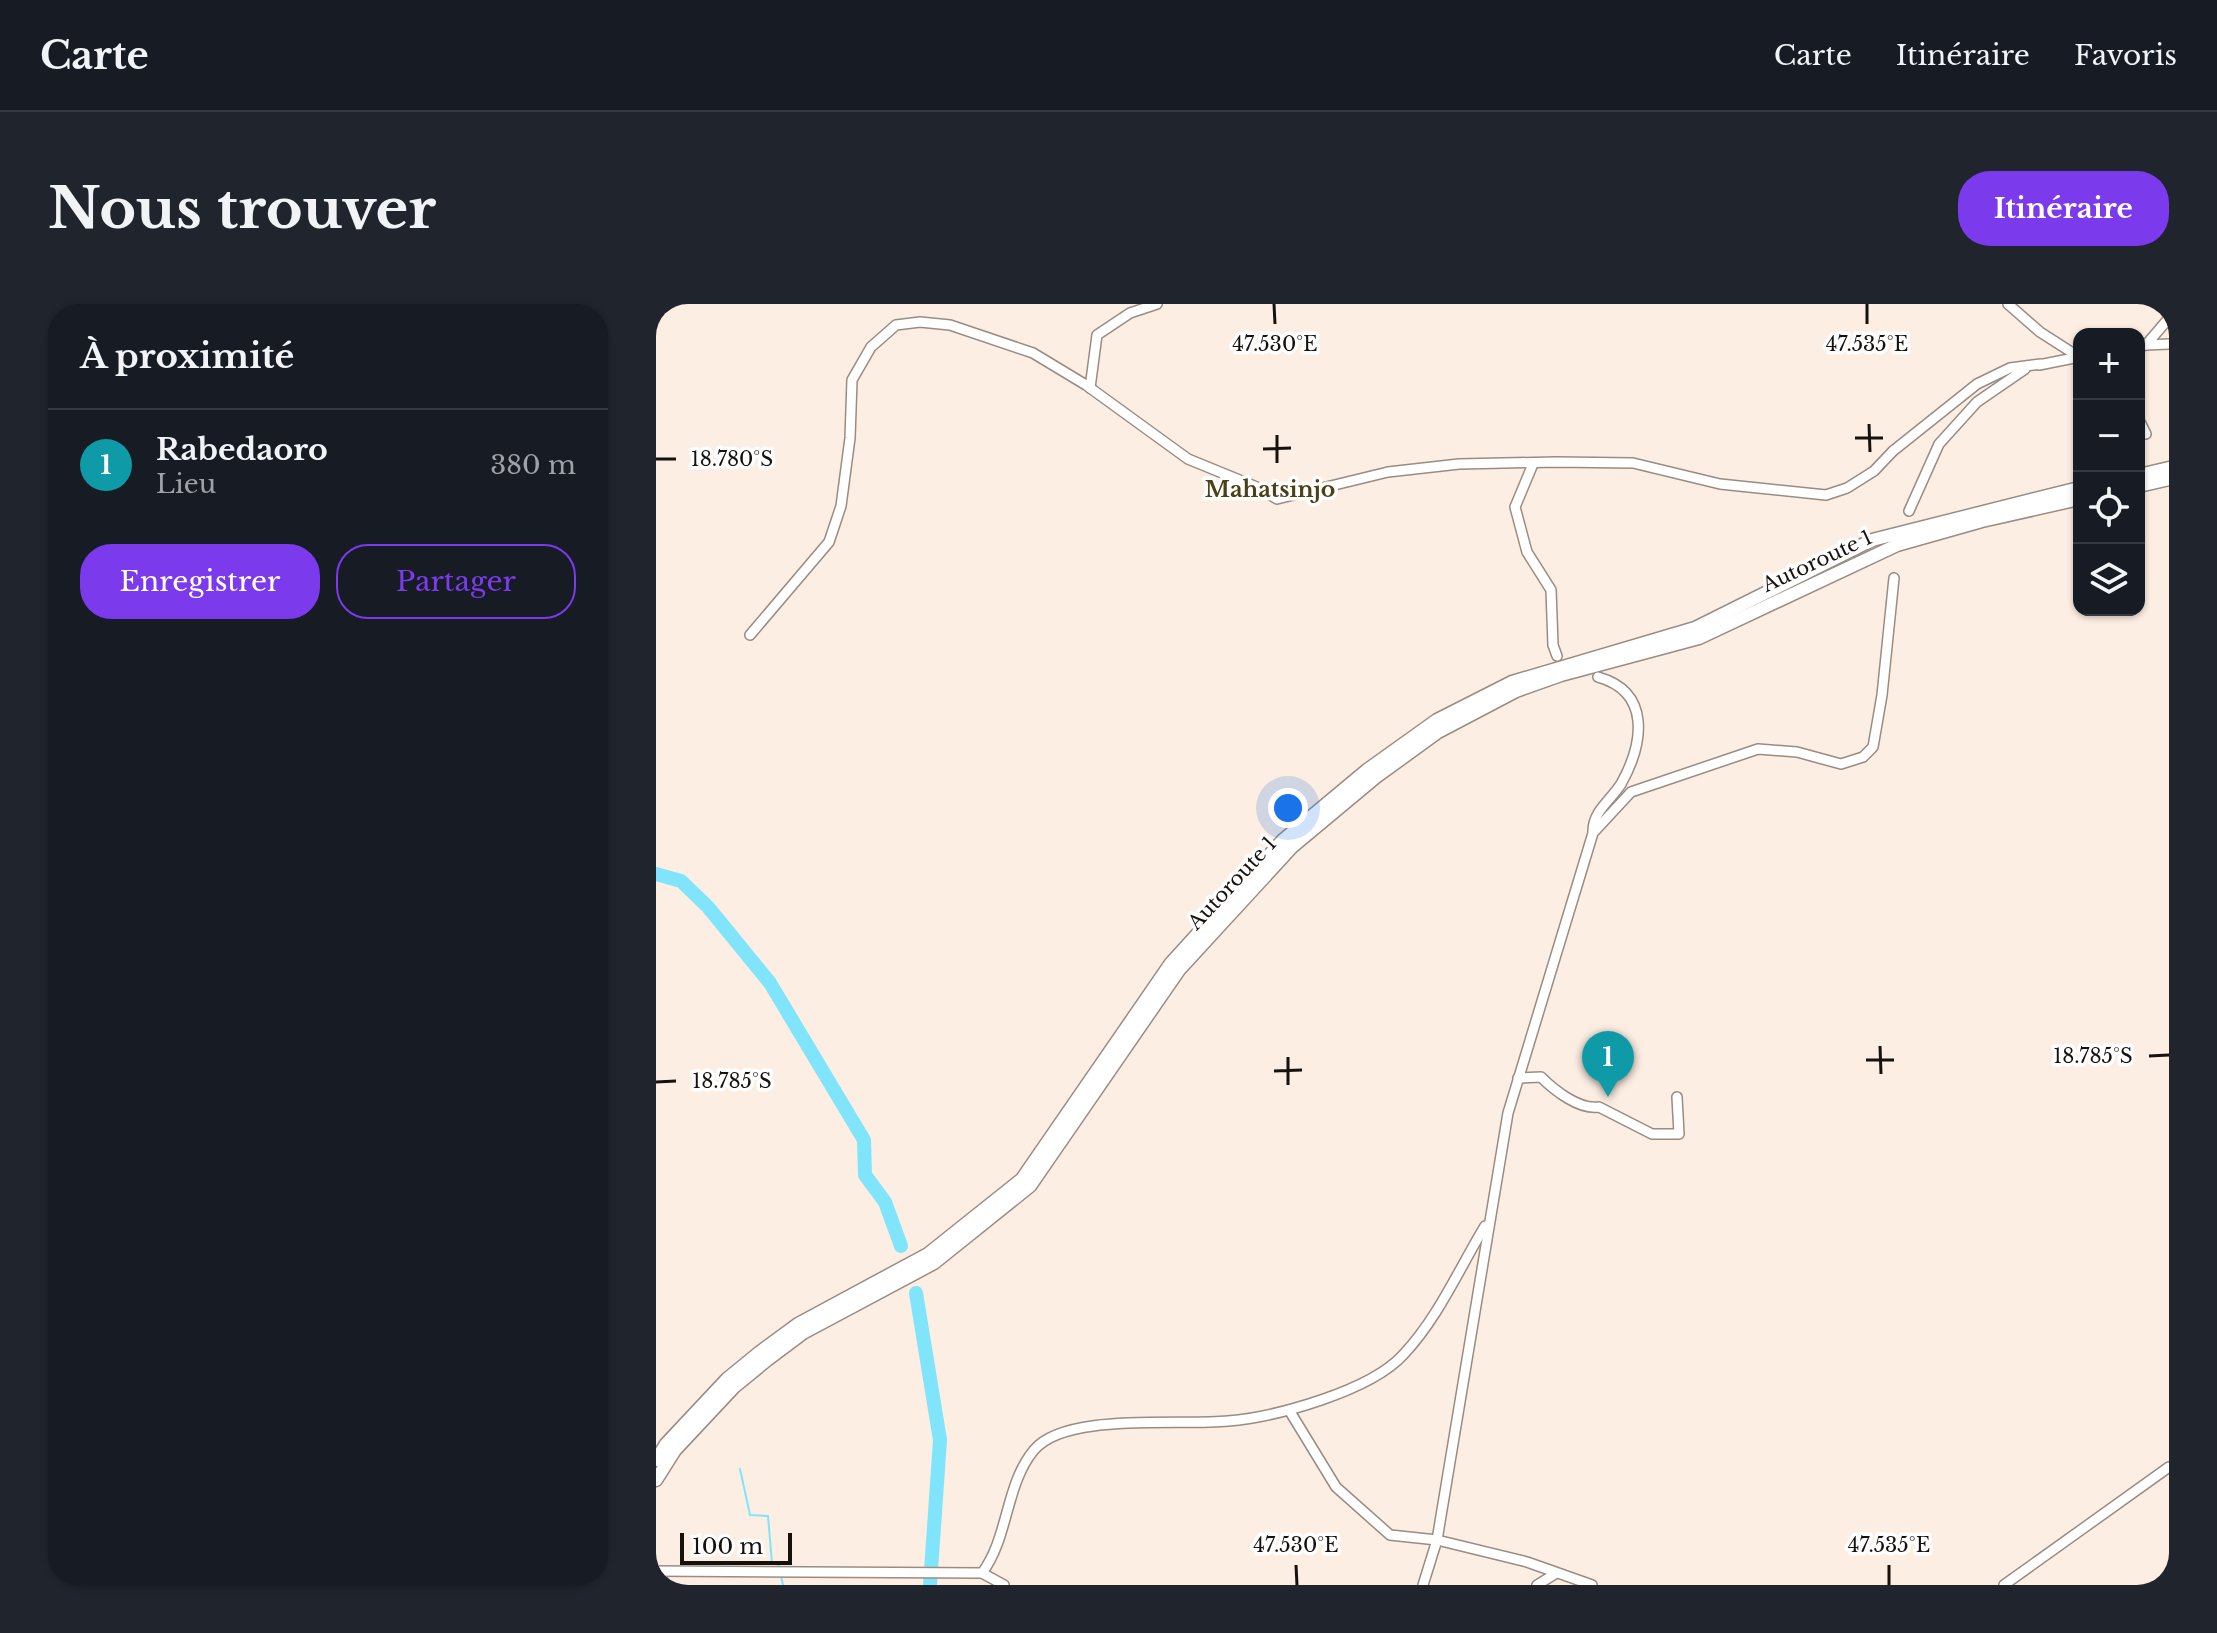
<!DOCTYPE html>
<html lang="fr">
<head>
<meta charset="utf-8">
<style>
	body { margin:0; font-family:"Libre Baskerville",serif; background:#20242c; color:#f1f3f6 }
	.controls { position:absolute; right:24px; top:24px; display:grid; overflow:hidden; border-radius:16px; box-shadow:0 2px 6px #0004 }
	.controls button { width:72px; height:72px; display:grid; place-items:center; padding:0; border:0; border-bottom:2px solid #363941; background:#171b24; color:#f1f3f6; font:40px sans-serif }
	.scale { position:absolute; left:24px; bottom:20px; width:112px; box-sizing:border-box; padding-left:8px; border:4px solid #16110d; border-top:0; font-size:22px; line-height:28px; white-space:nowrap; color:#16110d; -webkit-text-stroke:6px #fefefe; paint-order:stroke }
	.you { position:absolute; left:632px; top:504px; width:28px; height:28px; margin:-20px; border:6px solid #fff; border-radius:50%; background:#1a73e8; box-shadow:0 0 0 12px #1a73e833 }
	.badge { display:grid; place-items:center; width:52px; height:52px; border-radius:50%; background:#7c3aed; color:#fff; font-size:26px; font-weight:700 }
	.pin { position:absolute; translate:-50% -66px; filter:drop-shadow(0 2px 4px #0008) }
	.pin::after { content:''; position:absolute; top:42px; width:28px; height:24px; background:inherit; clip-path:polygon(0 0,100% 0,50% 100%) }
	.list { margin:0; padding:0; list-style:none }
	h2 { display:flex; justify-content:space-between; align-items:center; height:104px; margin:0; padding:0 32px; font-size:34px }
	h2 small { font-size:26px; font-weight:400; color:#9ea1a6 }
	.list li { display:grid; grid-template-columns:52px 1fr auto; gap:24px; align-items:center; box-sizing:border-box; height:112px; padding:0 32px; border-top:2px solid #363941 }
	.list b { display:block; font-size:30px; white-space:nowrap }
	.list p { margin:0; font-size:26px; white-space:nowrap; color:#9ea1a6 }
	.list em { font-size:26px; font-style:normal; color:#9ea1a6 }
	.actions { display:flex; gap:16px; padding:24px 32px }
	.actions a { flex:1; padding:18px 0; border:2px solid #7c3aed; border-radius:32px; text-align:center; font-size:28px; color:#7c3aed }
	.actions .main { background:#7c3aed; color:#fff }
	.icon { flex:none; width:44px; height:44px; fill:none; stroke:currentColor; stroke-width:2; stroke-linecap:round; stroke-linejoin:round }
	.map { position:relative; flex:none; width:1513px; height:1281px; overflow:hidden; border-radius:32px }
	header { display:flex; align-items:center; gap:48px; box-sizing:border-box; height:112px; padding:0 40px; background:#171b24; border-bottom:2px solid #363941 }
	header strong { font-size:38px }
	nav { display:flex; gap:44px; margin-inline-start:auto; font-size:28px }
	.intro { display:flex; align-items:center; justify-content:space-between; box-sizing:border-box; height:192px; padding:0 48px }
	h1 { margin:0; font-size:56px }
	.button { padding:20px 36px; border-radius:32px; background:#7c3aed; color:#fff; font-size:28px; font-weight:700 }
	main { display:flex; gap:48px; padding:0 48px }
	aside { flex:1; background:#171b24; border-radius:32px; box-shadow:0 2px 6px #0004 }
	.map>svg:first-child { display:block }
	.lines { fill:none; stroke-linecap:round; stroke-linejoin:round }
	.stream { stroke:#80e5fa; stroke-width:2 }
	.river { stroke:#80e5fa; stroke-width:14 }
	.minor-casing { stroke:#998c82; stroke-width:12 }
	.major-casing { stroke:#998c82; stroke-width:15 }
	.minor { stroke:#fff; stroke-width:9 }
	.major { stroke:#fff; stroke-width:12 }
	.ticks { fill:none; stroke:#16110d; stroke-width:3 }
	.labels { text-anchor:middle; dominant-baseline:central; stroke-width:7; stroke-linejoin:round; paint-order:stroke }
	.street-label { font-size:20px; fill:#16110d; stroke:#fefefe }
	.neighbourhood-label { font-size:22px; font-weight:bold; fill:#4c4018; stroke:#fefefe }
	.ticks-label { font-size:20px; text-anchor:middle; fill:#16110d; stroke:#fefefe; stroke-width:7; stroke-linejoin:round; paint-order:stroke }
</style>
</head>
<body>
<header>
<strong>Carte</strong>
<nav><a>Carte</a><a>Itinéraire</a><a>Favoris</a></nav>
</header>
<div class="intro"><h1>Nous trouver</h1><a class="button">Itinéraire</a></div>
<main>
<aside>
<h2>À proximité<small></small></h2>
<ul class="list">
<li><span class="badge" style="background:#0f9aa8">1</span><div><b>Rabedaoro</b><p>Lieu</p></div><em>380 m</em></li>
</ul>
<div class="actions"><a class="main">Enregistrer</a><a>Partager</a></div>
</aside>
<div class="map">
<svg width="1513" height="1281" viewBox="0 0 1513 1281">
	<rect width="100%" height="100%" fill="#fdeee3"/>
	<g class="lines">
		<g class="stream">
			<polyline points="84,1165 94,1211 112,1212 116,1259 123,1261"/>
			<polyline points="125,1272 127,1281"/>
		</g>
		<g class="river">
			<polyline points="0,570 25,577 52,603 114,679 208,836 209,871 229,898 245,942"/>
			<polyline points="260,989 284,1136 274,1281"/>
		</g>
		<defs>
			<g id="minor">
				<polyline points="1352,0 1384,28 1423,53"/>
				<polyline points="1490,41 1513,40"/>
				<polyline points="1483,43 1490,41 1513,14"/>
				<polyline points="1383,61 1423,53"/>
				<polyline points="434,84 441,31 474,9 501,0"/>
				<polyline points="1483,116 1490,130"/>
				<polyline points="877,160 859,203 871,248 895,286 897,341 901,352"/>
				<polyline points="1253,207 1283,140 1321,98 1369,65"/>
				<polyline points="94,331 173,238 185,202 194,134 196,76 215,43 240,21 264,18 294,21 377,49 430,81 532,155 603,184 621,195 732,168 803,160 900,158 977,159 1064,180 1170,191 1191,184 1218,167 1237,147 1321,80 1354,64 1385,60"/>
				<path d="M 937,527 C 937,507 955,496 965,480 C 988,439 995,388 942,373"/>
				<path d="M 862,774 L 885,773 C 898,786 923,806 943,803 L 996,830 L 1023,830 L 1021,793"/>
				<polyline points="633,1106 680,1183 734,1231 781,1236 871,1258 936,1281"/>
				<path d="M 0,1267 L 326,1269 C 353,1233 349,1181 378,1146 C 409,1108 524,1122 572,1117 C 620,1113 714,1087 747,1051 C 782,1014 803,965 829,922"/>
				<polyline points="326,1269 348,1281"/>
				<polyline points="767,1281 781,1236 852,809 937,529 975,488 1102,445 1141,448 1185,460 1207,453 1217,443 1226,391 1238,274"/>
				<polyline points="881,1281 899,1270"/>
				<polyline points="1348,1281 1513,1163"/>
			</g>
			<g id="major">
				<polyline points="1483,171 1513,164"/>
				<polyline points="1483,182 1513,175"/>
				<polyline points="0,1156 10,1140 71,1075 104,1048 142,1020 272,950 366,875 515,659 627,536 711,466 781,416 856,378 1039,324 1216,236 1423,184"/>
				<polyline points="0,1176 19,1146 78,1083 111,1056 147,1029 278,959 374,882 523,666 636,543 720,473 782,428 860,387 905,371 1043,334 1241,241 1326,217 1423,195"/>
			</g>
		</defs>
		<use href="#minor" class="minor-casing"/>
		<use href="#major" class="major-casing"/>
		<use href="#minor" class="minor"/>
		<use href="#major" class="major"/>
	</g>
	<path class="ticks" d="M 618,0 L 619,20M 1211,0 L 1211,20M 1213,120 L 1214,148M 621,131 L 621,159M 1199,134 L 1227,134M 607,145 L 635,144M 0,155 L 20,155M 1224,742 L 1225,770M 1493,752 L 1513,751M 632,753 L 632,781M 1210,756 L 1238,756M 618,767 L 646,766M 0,778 L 20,777M 640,1261 L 641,1281M 1233,1261 L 1233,1281"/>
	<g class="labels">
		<g class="street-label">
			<text transform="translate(1161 257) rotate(-25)">Autoroute 1</text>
			<text transform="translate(576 579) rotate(-47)">Autoroute 1</text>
		</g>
		<g class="neighbourhood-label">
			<text x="614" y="185">Mahatsinjo</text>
		</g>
	</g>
	<g class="ticks-label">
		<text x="619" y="47">47.530°E</text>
		<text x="1211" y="47">47.535°E</text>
		<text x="76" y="162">18.780°S</text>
		<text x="1437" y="759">18.785°S</text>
		<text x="76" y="784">18.785°S</text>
		<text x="640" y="1248">47.530°E</text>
		<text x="1233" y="1248">47.535°E</text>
	</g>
</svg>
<div class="controls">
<button>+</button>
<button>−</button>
<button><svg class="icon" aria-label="locate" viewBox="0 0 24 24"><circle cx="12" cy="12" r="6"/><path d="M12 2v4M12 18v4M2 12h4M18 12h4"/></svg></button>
<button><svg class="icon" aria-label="layers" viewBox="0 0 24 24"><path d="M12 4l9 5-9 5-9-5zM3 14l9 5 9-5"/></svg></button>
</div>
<div class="scale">100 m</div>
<div class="you"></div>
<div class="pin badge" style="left:952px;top:793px;background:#0f9aa8">1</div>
</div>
</main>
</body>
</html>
